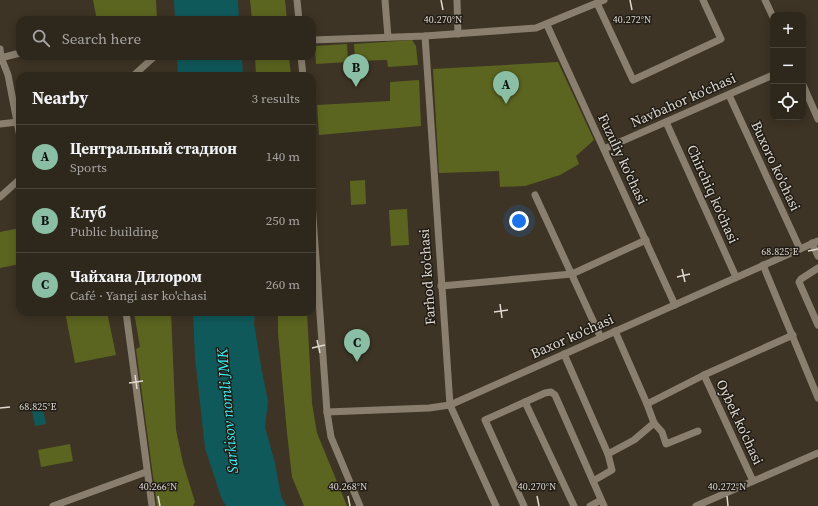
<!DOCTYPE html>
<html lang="en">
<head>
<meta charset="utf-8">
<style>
	body { margin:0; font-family:"Source Serif 4",serif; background:#362f25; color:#f1f3f6 }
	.controls { position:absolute; right:12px; top:12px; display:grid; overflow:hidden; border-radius:8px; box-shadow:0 2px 10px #0003 }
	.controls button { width:36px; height:36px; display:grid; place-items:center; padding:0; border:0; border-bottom:1px solid #49443b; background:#2e271c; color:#f1f3f6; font:20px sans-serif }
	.you { position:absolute; left:519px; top:221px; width:14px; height:14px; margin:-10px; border:3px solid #fff; border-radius:50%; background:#1a73e8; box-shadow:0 0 0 6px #1a73e833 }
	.badge { display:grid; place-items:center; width:26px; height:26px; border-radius:50%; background:#8abfa5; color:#111; font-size:13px; font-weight:700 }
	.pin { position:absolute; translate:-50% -33px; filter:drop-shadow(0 1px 2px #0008) }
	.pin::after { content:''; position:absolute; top:21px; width:14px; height:12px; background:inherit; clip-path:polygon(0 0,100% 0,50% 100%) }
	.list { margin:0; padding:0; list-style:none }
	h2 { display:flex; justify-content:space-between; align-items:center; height:52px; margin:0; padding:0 16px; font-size:17px }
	h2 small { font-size:13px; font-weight:400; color:#a7a5a3 }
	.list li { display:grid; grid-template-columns:26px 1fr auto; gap:12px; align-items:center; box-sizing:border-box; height:64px; padding:0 16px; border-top:1px solid #49443b }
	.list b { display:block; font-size:15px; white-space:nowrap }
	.list p { margin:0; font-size:13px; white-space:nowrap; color:#a7a5a3 }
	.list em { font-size:13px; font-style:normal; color:#a7a5a3 }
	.icon { flex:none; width:22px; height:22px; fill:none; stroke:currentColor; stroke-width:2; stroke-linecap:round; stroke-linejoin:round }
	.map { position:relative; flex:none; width:818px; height:506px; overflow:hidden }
	.search { position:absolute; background:#2e271c; box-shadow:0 2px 10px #0003; left:16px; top:16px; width:300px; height:44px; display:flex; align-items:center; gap:10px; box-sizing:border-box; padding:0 14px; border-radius:12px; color:#a7a5a3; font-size:15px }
	.panel { position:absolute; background:#2e271c; box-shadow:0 2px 10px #0003; left:16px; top:72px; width:300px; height:244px; border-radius:12px }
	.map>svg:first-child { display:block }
	.green { fill:#5c651f }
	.water { fill:#10595b }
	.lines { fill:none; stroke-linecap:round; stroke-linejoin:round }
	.minor { stroke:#8a7f6e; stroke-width:7 }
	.ticks { fill:none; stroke:#dfd9d0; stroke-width:1.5 }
	.labels { text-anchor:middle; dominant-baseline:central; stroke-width:3; stroke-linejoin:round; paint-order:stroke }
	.street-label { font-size:14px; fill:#dfd9d0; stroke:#201c15 }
	.water-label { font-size:15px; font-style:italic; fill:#38f5f9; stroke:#201c15 }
	.ticks-label { font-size:10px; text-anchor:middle; fill:#dfd9d0; stroke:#201c15; stroke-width:3; stroke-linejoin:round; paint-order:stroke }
</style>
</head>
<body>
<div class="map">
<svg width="818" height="506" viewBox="0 0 818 506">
	<rect width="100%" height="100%" fill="#3d3425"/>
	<g class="green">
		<polygon points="93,0 156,0 157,20 97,20"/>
		<polygon points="250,0 285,0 287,20 252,20"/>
		<polygon points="412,40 416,46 418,65 388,67 387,60 355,61 354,44"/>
		<polygon points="347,44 348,62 316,64 315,46"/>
		<polygon points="255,56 289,56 291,76 256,76"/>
		<polygon points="558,62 594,140 576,156 579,164 560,175 525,186 500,187 499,171 439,173 433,69"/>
		<polygon points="419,80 421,126 319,135 317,105 390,101 390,82"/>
		<polygon points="365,180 366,204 351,205 350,181"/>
		<polygon points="407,209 409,245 391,246 389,210"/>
		<polygon points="20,228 20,264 0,268 0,232"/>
		<polygon points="65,312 107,312 116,355 75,363"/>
		<polygon points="134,312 171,312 176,430 183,463 195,502 193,506 157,506 136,349 140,347"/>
		<polygon points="278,312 307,312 312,403 317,433 347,506 304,506 292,477 287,433 278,333"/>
		<polygon points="70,444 73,461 41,467 38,450"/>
	</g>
	<g class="water">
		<polygon points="174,0 238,0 239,20 175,20"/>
		<polygon points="177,56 242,56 243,76 178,76"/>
		<polygon points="193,312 255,312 254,324 261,366 268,401 265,427 275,463 281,496 286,506 226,506 221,497 205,448 195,358"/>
		<polygon points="42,404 46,424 35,426 31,406"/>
	</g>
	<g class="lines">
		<g class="minor">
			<polyline points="297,0 299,20"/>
			<polyline points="385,0 388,37"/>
			<polyline points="457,0 458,34"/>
			<polyline points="765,0 773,17"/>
			<polyline points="597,3 633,80 721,39 703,0"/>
			<polyline points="547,25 675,305"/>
			<polyline points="425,36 450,405 496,506"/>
			<polyline points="312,40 425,36 536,28 604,0"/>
			<polyline points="0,49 1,57 8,75 20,137"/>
			<polyline points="301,56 303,76"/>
			<polyline points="0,58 20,53"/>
			<polyline points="133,76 155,56"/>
			<polyline points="803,85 818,119"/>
			<polyline points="729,95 800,249"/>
			<polyline points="666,122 736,277"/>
			<polyline points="0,124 18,122"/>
			<polyline points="604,149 773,75"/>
			<polyline points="535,195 601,338"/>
			<polyline points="0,197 20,179"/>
			<polyline points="312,203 327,412 331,437 360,506"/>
			<polyline points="812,243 818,256"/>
			<polyline points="763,265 818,398"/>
			<polyline points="818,268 801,279 799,282 818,325"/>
			<polyline points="441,286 572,274 646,240"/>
			<polyline points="126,312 152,506"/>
			<polyline points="615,331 647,404 654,423"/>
			<polyline points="564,354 608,454"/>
			<polyline points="704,375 753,481"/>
			<polyline points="525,402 574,506"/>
			<polyline points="647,404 704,375 793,335"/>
			<polyline points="327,412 429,408 450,405 818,241"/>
			<polyline points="53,506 146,472"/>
			<polyline points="524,506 485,420 545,393 551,392 555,395 593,481"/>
			<polyline points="590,506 601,500"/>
			<polyline points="604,506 593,481 612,470 608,454 634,440 654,423 662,432 666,444 698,431"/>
			<polyline points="696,506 818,453"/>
		</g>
	</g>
	<path class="ticks" d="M 441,0 L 443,10M 630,0 L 632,10M 808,251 L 818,249M 682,269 L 685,282M 677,277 L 690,274M 500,304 L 502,318M 494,312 L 508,310M 317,340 L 320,353M 312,348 L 325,345M 135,375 L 137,389M 129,383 L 143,381M 0,408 L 10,407M 158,496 L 160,506M 348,496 L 350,506M 537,496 L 539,506M 727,496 L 728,506"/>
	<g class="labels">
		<g class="street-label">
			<text transform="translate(683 100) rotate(-24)">Navbahor ko'chasi</text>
			<text transform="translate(623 159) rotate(65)">Fuzuliy ko'chasi</text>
			<text transform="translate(776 166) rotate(65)">Buxoro ko'chasi</text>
			<text transform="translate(713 194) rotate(66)">Chirchiq ko'chasi</text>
			<text transform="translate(427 277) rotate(-94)">Farhod ko'chasi</text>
			<text transform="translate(572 336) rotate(-24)">Baxor ko'chasi</text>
			<text transform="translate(740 422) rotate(65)">Oybek ko'chasi</text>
		</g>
		<g class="water-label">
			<text transform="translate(227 411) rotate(-95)">Sarkisov nomli JMK</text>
		</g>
	</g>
	<g class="ticks-label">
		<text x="443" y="23">40.270°N</text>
		<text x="632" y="23">40.272°N</text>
		<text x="780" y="255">68.825°E</text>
		<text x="38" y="410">68.825°E</text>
		<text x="158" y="490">40.266°N</text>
		<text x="348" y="490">40.268°N</text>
		<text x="537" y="490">40.270°N</text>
		<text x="727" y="490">40.272°N</text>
	</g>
</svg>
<div class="controls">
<button>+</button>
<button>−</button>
<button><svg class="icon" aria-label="locate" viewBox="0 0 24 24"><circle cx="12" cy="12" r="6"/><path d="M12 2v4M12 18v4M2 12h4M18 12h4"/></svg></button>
</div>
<div class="you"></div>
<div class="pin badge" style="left:506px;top:104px">A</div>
<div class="pin badge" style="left:356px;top:87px">B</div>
<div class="pin badge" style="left:357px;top:362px">C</div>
<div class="search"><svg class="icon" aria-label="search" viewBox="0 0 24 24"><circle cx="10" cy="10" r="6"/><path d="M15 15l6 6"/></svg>Search here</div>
<section class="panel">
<h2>Nearby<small>3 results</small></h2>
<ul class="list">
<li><span class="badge">A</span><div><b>Центральный стадион</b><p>Sports</p></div><em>140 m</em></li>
<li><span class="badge">B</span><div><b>Клуб</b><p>Public building</p></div><em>250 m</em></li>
<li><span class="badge">C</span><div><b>Чайхана Дилором</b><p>Café · Yangi asr ko'chasi</p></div><em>260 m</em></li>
</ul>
</section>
</div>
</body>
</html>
